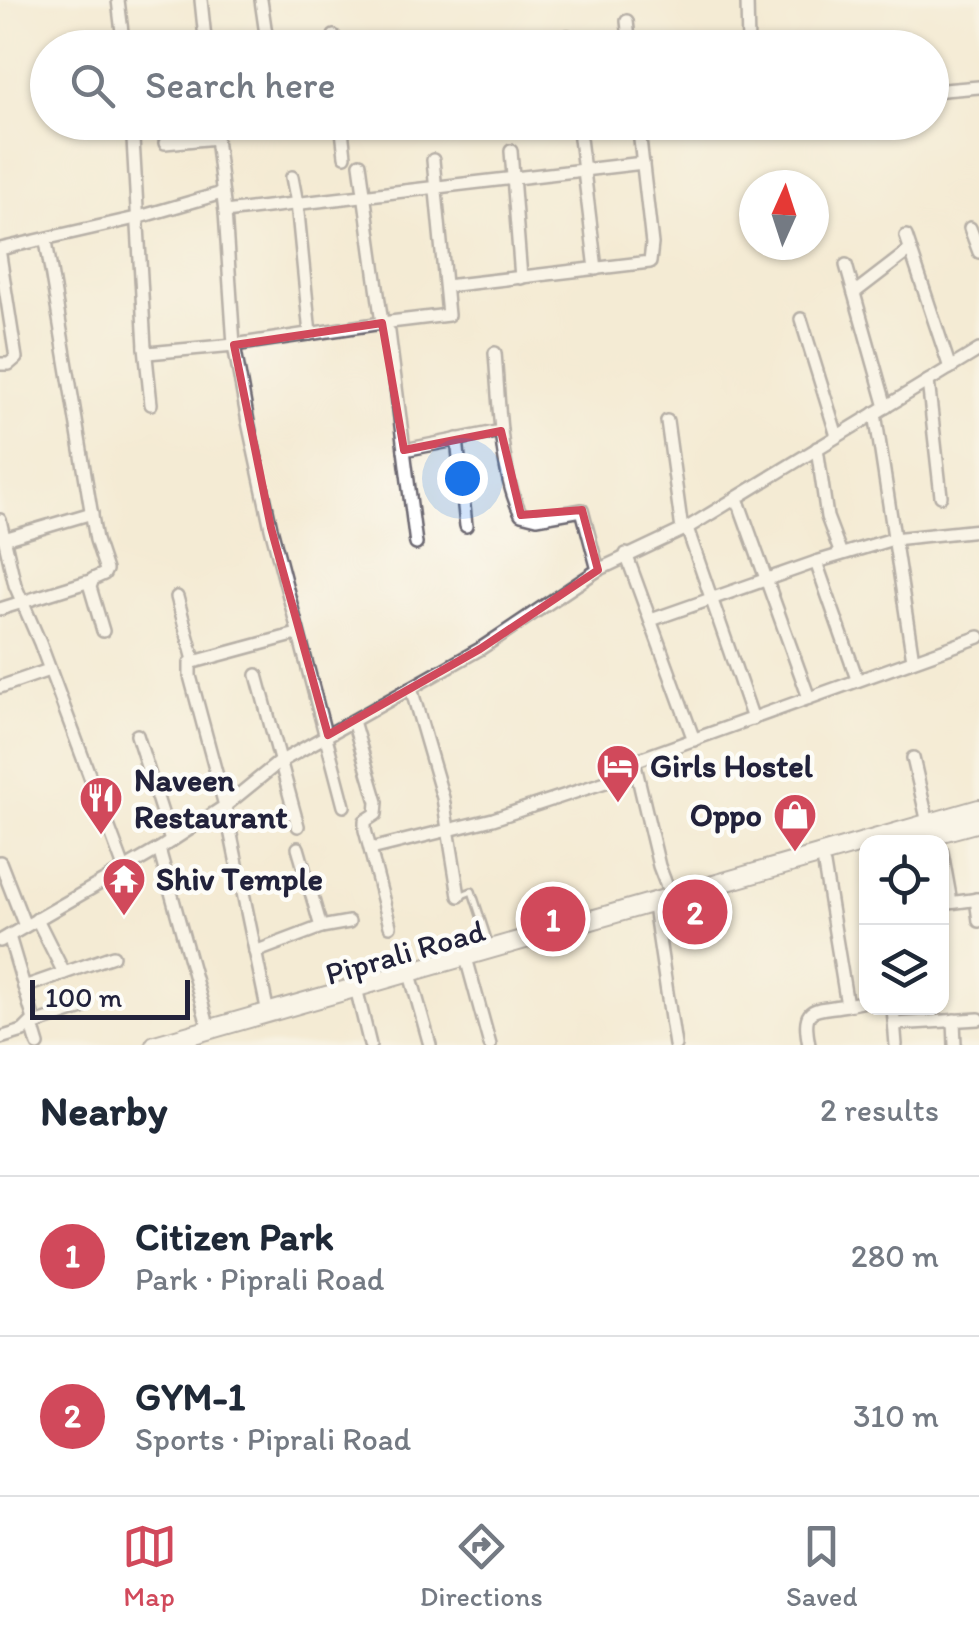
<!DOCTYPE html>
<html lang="en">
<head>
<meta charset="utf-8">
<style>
	body { margin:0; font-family:Itim,sans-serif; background:#f6f6f7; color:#1f2937 }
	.controls { position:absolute; right:30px; bottom:30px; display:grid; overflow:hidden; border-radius:20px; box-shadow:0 2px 8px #0004 }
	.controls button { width:90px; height:90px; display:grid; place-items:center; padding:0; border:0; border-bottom:2px solid #e0e1e3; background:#fff; color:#1f2937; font:50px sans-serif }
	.compass { position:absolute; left:739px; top:170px; width:90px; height:90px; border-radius:50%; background:#fff; box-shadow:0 2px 8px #0004; rotate:3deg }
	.scale { position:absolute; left:30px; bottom:25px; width:160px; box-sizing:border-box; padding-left:10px; border:5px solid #22223b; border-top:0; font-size:28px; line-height:35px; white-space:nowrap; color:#22223b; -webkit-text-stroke:8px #fdfcf7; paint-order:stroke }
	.you { position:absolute; left:462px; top:478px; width:35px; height:35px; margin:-25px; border:8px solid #fff; border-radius:50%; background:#1a73e8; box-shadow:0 0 0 15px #1a73e833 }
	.badge { display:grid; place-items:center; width:65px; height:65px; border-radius:50%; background:#d1495b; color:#fff; font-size:32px; font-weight:700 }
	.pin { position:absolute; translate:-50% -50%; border:5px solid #fff; box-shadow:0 2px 10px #0006 }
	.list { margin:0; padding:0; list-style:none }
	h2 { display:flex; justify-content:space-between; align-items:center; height:130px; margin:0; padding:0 40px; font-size:42px }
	h2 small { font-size:32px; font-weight:400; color:#747a83 }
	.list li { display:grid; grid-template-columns:65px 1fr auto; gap:30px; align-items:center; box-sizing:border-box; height:160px; padding:0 40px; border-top:2px solid #e0e1e3 }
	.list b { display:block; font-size:38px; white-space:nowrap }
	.list p { margin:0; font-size:32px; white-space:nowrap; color:#747a83 }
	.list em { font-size:32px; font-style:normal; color:#747a83 }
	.icon { flex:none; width:55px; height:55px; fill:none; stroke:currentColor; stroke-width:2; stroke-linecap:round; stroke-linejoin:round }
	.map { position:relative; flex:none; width:979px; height:1045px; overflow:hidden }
	.search { position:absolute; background:#fff; box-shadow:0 2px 8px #0004; left:30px; right:30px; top:30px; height:110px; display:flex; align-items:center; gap:25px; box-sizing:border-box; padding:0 35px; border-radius:55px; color:#747a83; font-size:38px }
	.sheet { height:450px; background:#fff }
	nav { display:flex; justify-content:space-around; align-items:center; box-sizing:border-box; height:140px; border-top:2px solid #e0e1e3; background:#fff; font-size:28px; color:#747a83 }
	nav a { display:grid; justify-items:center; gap:5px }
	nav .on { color:#d1495b }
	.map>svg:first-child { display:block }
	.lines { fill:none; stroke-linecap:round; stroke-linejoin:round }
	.service-casing { stroke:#6c6871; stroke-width:10 }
	.minor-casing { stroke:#6c6871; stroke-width:16 }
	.primary-casing { stroke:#6c6871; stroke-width:22 }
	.service { stroke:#fff; stroke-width:5 }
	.minor { stroke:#fff; stroke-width:11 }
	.primary { stroke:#fff; stroke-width:18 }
	.marked { fill:none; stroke:#d1495b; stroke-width:8; stroke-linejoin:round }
	.labels { text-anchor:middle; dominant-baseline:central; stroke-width:9; stroke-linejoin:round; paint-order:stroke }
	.poi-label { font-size:32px; font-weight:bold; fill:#22223b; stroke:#fdfcf7; text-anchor:start }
	.street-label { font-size:32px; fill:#22223b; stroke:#fdfcf7 }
</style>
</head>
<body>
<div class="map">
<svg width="979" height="1045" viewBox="0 0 979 1045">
	<rect width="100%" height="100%" fill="#fdfcf7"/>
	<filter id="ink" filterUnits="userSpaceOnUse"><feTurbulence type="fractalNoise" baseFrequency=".01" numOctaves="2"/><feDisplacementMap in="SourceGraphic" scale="20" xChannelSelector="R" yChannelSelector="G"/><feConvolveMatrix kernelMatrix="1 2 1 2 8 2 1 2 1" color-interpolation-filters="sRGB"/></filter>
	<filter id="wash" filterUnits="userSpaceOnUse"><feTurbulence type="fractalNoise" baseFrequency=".0048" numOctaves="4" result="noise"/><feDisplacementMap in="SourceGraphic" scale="40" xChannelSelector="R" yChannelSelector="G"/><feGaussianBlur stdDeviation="2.25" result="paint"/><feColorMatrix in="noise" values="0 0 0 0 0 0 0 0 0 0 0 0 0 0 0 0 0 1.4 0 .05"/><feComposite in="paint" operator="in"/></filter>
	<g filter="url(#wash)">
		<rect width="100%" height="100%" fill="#f4ebd4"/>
	</g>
	<g filter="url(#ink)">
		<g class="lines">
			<defs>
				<polyline id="service" points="462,895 472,891 490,946"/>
				<g id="minor">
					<polyline points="118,0 124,48"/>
					<polyline points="201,0 206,48"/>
					<polyline points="261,0 268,48"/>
					<polyline points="747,0 748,48"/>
					<polyline points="627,21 630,48"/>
					<polyline points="334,36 335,48"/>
					<polyline points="568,36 569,48"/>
					<polyline points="932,91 979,87"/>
					<polyline points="132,122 145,347 148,353 234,345 382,323 360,164"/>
					<polyline points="214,122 225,212 234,345 248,422 271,528 344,806"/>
					<polyline points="341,122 345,156"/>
					<polyline points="578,122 596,269"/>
					<polyline points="165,143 216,138"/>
					<polyline points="511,151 521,278"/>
					<polyline points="292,177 297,203 310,334"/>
					<polyline points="225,212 643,163"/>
					<polyline points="970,228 979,252"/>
					<polyline points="906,236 950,368"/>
					<polyline points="46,241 96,540 106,570 104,574 93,579 90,587 103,631"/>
					<polyline points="0,249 136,218 222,193"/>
					<polyline points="0,255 16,358 9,364 0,364"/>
					<polyline points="846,265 886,407"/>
					<polyline points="446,286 650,262 652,244 638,122"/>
					<polyline points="854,293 910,250"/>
					<polyline points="801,319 837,436"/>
					<polyline points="145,347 151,404"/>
					<path d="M 495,353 C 499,399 500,475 521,514 L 537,518 L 582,510 L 598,570"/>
					<polyline points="928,381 941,496"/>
					<polyline points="875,413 913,660"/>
					<polyline points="667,421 682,530"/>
					<polyline points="457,439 466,526"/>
					<polyline points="817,448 827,517 841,554"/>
					<polyline points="404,450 501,431"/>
					<polyline points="737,498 809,698"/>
					<polyline points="0,520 15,585 40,643 124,868"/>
					<polyline points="687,528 753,719"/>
					<polyline points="4,539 92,513"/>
					<polyline points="416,544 389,332 382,323 448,315 433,160"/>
					<polyline points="626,554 694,740"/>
					<polyline points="177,597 194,660"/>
					<polyline points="0,609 90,581"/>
					<polyline points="651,620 816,562"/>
					<polyline points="257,675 298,826"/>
					<polyline points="857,679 816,562 893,539 979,530"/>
					<polyline points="0,687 49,670"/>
					<polyline points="411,688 443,798 459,896"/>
					<polyline points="353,721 377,802 376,814 365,821 365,830 390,926"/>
					<polyline points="137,735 171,841"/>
					<polyline points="913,758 928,823"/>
					<polyline points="159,849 209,1029"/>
					<polyline points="371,849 493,819 636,772"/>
					<polyline points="942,852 951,902"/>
					<polyline points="0,862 25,926"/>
					<polyline points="671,897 659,866 634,761 979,637"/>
					<polyline points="976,899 979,921"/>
					<polyline points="942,904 979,899"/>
					<polyline points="655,913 675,1045"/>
					<polyline points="37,919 64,973"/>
					<polyline points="321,927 349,922"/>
					<polyline points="0,941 159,849 225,806 278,763 480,649 598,570 687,528 979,350"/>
					<polyline points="255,952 321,927 298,848"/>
					<polyline points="468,965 490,1045"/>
					<polyline points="412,981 430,1045"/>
					<polyline points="24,987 113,956"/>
					<polyline points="358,996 370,1045"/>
					<polyline points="847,1005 866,1001"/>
					<polyline points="893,1008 896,1045"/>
					<polyline points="268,1013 225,806 190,676 190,663 297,634"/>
					<polyline points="954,1020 955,1045"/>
					<polyline points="895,1024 979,1019"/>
					<polyline points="0,1038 23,1031 34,1020 9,936"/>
					<polyline points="38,1045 32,1025 83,1008"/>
					<path d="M 809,1045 C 801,1004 813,1011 847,1005 L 824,865"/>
				</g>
				<g id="primary">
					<polyline points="905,842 979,822"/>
					<polyline points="155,1045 979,809"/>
				</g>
			</defs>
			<use href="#service" class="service-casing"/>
			<use href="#minor" class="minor-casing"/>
			<use href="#primary" class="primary-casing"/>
			<use href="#service" class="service"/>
			<use href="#minor" class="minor"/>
			<use href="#primary" class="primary"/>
		</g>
	</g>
	<path d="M0 0H979V1045H0ZM 382,323 L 404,450 L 501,431 L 521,515 L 582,510 L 598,570 L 480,649 L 328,735 L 271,528 L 234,345 Z" fill="#f4ebd4" fill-opacity=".55" fill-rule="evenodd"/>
	<path class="marked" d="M 382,323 L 404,450 L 501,431 L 521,515 L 582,510 L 598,570 L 480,649 L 328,735 L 271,528 L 234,345 Z"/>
	<defs>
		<symbol id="hotel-pin" viewBox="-11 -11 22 30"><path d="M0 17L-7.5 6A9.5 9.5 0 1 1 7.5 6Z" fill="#d1495b" stroke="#fdfcf7"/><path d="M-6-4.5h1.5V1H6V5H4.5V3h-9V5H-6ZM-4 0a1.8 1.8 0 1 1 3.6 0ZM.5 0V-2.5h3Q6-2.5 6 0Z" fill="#fff"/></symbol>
		<symbol id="restaurant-pin" viewBox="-11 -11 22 30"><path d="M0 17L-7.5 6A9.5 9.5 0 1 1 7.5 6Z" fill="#d1495b" stroke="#fdfcf7"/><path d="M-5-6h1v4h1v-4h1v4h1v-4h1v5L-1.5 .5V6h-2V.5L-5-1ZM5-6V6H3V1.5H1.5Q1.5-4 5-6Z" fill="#fff"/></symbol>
		<symbol id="shop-pin" viewBox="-11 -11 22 30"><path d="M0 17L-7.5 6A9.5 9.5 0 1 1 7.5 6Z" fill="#d1495b" stroke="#fdfcf7"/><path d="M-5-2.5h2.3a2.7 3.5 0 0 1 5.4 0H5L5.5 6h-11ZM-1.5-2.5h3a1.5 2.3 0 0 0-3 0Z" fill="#fff"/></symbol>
		<symbol id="temple-pin" viewBox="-11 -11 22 30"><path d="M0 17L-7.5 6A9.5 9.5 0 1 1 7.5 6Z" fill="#d1495b" stroke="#fdfcf7"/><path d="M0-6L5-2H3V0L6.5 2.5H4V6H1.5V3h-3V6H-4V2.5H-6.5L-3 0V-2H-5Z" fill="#fff"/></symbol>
	</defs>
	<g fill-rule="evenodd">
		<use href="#hotel-pin" x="593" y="741" width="50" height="68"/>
		<use href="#restaurant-pin" x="76" y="773" width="50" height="68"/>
		<use href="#shop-pin" x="770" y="790" width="50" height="68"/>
		<use href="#temple-pin" x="99" y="854" width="50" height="68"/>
	</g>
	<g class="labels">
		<g class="poi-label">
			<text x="650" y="766">Girls Hostel</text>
			<text x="134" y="780">Naveen<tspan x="134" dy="37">Restaurant</tspan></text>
			<text x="762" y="815" text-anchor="end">Oppo</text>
			<text x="156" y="879">Shiv Temple</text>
		</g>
		<g class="street-label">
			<text transform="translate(405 952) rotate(-16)">Piprali Road</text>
		</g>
	</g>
</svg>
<div class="controls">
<button><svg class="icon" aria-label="locate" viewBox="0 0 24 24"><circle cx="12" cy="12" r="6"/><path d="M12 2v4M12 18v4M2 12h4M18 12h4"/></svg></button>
<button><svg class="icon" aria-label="layers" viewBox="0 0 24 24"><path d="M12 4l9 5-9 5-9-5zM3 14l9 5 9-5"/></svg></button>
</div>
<svg class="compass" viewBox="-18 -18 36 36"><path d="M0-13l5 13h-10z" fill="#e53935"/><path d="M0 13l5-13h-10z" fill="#747a83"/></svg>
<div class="scale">100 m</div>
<div class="you"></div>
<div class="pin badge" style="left:553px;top:919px">1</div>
<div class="pin badge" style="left:695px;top:912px">2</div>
<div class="search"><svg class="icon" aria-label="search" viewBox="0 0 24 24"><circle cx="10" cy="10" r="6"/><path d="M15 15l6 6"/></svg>Search here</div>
</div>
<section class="sheet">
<h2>Nearby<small>2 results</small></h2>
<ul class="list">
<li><span class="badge">1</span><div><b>Citizen Park</b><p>Park · Piprali Road</p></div><em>280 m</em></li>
<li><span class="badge">2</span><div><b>GYM-1</b><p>Sports · Piprali Road</p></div><em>310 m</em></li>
</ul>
</section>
<nav>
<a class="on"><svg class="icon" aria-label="map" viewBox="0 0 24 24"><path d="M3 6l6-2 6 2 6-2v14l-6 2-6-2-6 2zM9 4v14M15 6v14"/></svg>Map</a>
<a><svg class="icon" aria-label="directions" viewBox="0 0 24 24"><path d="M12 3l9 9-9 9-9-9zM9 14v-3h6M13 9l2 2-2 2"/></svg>Directions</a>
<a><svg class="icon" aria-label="saved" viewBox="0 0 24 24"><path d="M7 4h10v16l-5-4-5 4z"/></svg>Saved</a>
</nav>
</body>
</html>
